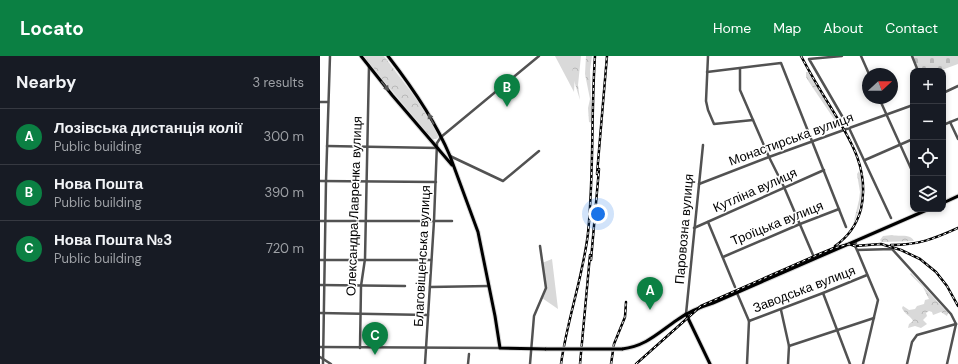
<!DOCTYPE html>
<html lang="en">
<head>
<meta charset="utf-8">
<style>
	body { margin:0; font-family:"DM Sans",sans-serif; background:#20242c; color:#f1f3f6 }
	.controls { position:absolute; right:12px; top:12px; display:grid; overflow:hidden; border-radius:8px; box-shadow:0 2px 6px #0003 }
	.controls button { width:36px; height:36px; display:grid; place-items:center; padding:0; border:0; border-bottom:1px solid #363941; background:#171b24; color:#f1f3f6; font:20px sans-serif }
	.compass { position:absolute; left:542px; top:12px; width:36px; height:36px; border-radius:50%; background:#171b24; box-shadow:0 2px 6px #0003; rotate:69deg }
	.you { position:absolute; left:278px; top:158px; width:14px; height:14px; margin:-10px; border:3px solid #fff; border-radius:50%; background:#1a73e8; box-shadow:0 0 0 6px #1a73e833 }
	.badge { display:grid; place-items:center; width:26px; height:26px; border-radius:50%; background:#0b8043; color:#fff; font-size:13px; font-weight:700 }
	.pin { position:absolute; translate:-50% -33px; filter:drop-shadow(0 1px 2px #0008) }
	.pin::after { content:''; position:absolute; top:21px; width:14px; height:12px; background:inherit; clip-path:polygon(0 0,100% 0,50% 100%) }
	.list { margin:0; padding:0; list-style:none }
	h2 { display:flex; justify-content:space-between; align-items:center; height:52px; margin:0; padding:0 16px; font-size:17px }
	h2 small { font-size:13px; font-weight:400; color:#9ea1a6 }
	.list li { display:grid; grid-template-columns:26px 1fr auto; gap:12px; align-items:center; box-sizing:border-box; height:56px; padding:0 16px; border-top:1px solid #363941 }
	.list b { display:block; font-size:15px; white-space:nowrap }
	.list p { margin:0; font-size:13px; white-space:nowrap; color:#9ea1a6 }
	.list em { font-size:13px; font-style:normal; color:#9ea1a6 }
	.icon { flex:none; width:22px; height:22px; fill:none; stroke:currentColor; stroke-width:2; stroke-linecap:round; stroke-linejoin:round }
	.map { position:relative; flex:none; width:638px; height:308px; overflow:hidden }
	header { display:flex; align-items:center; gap:24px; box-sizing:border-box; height:56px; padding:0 20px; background:#0b8043; color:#fff }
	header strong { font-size:19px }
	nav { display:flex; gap:22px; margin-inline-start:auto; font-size:14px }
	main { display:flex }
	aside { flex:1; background:#171b24 }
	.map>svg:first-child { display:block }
	.grass { fill:#d9d9d9 }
	.forest { fill:url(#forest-crowns) }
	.cemetery { fill:url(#cemetery-stones) }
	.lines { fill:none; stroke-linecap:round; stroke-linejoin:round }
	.major-casing { stroke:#dbdbdb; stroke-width:5 }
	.minor { stroke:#525252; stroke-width:2.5 }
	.major { stroke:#000; stroke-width:3 }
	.rail-casing { stroke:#000; stroke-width:2.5 }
	.rail { stroke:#fff; stroke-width:1; stroke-dasharray:3; stroke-linecap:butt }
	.major-bridge-casing { stroke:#dbdbdb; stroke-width:5; stroke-linecap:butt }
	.major-bridge { stroke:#000; stroke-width:3 }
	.oneway { fill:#595959 }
	.labels { text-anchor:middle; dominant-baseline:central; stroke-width:3; stroke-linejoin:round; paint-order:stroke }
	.street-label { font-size:13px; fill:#000; stroke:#fff }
</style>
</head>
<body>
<header>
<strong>Locato</strong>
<nav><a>Home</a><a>Map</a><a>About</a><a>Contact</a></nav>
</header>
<main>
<aside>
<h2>Nearby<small>3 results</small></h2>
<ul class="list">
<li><span class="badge">A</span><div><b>Лозівська дистанція колії</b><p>Public building</p></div><em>300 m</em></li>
<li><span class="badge">B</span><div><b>Нова Пошта</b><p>Public building</p></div><em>390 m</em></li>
<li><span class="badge">C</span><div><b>Нова Пошта №3</b><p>Public building</p></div><em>720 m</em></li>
</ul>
</aside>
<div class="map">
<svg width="638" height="308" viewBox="0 0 638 308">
	<defs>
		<pattern id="forest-crowns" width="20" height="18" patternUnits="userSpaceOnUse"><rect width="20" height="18" fill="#d9d9d9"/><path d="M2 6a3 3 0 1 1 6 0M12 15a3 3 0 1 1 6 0" fill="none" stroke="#b8b8b8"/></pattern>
		<pattern id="cemetery-stones" width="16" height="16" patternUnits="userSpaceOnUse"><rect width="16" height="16" fill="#d9d9d9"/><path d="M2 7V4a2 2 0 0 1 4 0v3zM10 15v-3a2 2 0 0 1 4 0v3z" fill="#b8b8b8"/></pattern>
	</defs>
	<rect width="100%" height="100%" fill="#fff"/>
	<g class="grass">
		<polygon points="235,0 256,0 254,36"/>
		<polygon points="232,203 238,253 222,242 226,232 222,207"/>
	</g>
	<g class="forest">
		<polygon points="43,0 64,0 104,53 119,81 116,83 112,83"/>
		<polygon points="254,0 261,0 258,29 260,44 252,18 254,4"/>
		<polygon points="266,0 272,0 270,14 272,67 269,66 268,52 270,43 265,18"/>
		<polygon points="486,16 488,16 519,68 518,69 489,26 486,21"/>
		<path d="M 539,115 C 546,131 540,154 533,169 L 539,144 L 540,136 L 537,118 Z"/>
		<path d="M 572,179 C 580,181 590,177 594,185 L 562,186 L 560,184 L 563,180 Z"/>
		<path d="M 591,217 L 628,257 L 627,260 L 621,256 L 613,259 L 612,256 L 609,255 L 606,257 L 607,260 L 603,264 L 607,268 L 601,272 L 595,270 L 588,272 L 589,268 L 593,265 C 591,260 584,258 582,252 L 583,250 L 589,254 L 595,253 L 597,250 L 604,248 L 605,244 L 609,243 L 603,231 L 590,218 Z"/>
	</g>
	<polygon class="cemetery" points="592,0 638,0 638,8 619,15 599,15"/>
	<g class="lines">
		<defs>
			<g id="major">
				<polyline points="41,0 72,39 132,109"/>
				<path d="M 68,0 C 92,31 115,64 130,100 L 158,176 L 175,260 L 180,292 L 226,293"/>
				<polyline points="623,147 638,140"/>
				<polyline points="366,258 390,308"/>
				<path d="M 302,293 C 326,290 338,277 357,264 C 368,256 380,251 393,247 L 609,153"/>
			</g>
		</defs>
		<use href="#major" class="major-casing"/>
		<g class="minor">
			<polyline points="388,0 386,45 388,54 394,68 433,64"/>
			<polyline points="522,0 489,3 529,72 571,162"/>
			<polyline points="541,0 549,18"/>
			<polyline points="592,0 598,15"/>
			<polyline points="420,13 420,34 449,101 464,131 493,199"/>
			<polyline points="387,16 461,7 526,171"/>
			<polyline points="623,37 638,30"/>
			<polyline points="559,42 593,117"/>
			<polyline points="0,46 8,46"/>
			<polyline points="630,66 638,83"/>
			<polyline points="623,69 638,63"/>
			<polyline points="7,90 118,92"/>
			<polyline points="130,100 183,125 219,95"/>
			<polyline points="545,104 593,83"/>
			<polyline points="0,125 116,126"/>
			<polyline points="379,128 449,101 593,49"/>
			<polyline points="0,165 132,165"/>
			<polyline points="388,166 415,231"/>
			<polyline points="374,172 504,114"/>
			<polyline points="536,187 534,188 537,194 572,193 631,258 636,268"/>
			<polyline points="537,194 558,244 543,308"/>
			<polyline points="403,201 480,168 519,153"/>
			<polyline points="0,204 111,204"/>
			<polyline points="0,229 85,230"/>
			<polyline points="110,231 169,230"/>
			<polyline points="417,237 429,265 427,308"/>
			<polyline points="503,237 530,308"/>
			<polyline points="461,254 469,290 468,308"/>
			<polyline points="0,257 108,259"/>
			<polyline points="366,258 383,89"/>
			<polyline points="429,265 503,237 547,219"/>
			<polyline points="469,290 554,262"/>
			<polyline points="0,291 180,292"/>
			<polyline points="40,292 41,230 45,203 49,10"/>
			<polyline points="0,301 11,308"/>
			<polyline points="3,308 6,125 10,0"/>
			<polyline points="105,308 114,165 117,87 121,81 219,0"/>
			<polyline points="148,308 149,298"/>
			<polyline points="210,308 214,260 226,232 220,190"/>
			<polyline points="587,308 592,286 597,279 636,268"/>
			<polyline points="627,308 636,268"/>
		</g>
		<use href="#major" class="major"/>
		<defs>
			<g id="rail">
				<path d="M 481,0 C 490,17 500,34 510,50 C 530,83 550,113 541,153 C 537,168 528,181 515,190"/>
				<polyline points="277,118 287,0"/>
				<path d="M 571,189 C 598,189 614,183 638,172"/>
				<polyline points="271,204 279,113"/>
				<path d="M 241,308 C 247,264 263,221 268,177 C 274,118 271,59 275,0"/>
				<polyline points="260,308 270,199"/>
				<polyline points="291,308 294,288 305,261 306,246"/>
				<polyline points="316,308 381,250 497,199 514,192 529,188 535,190 561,188 581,194 600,203 616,216 627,230 638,250"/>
			</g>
		</defs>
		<use href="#rail" class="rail-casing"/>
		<use href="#rail" class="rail"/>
		<defs>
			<polyline id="major-bridge" points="226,293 302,293"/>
		</defs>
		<use href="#major-bridge" class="major-bridge-casing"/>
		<use href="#major-bridge" class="major-bridge"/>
	</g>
	<defs><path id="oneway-solid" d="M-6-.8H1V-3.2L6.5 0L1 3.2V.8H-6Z"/></defs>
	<g class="oneway">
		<use href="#oneway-solid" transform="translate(65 30) rotate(52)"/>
		<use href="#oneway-solid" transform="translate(111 63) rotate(-118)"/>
	</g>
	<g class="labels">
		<g class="street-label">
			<text transform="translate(471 83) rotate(-20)">Монастирська вулиця</text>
			<text transform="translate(435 134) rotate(-24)">Кутліна вулиця</text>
			<text transform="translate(34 150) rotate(-88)">Олександра Лавренка вулиця</text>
			<text transform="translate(457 167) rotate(-22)">Троїцька вулиця</text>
			<text transform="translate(364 173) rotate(-85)">Паровозна вулиця</text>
			<text transform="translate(102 200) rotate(-87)">Благовіщенська вулиця</text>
			<text transform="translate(484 233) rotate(-21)">Заводська вулиця</text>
		</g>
	</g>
</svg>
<div class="controls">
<button>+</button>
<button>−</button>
<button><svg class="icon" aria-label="locate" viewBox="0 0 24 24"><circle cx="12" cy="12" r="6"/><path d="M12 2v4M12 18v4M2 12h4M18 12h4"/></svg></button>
<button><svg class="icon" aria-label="layers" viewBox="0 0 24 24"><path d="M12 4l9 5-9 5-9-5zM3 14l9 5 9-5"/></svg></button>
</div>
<svg class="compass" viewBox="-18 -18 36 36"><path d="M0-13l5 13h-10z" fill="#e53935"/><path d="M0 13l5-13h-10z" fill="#9ea1a6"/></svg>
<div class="you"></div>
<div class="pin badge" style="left:330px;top:254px">A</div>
<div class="pin badge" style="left:187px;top:51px">B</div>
<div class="pin badge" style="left:55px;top:299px">C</div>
</div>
</main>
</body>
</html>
